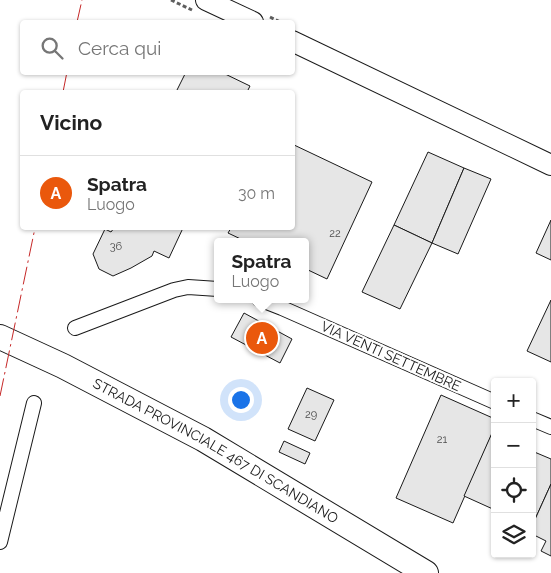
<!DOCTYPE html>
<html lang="it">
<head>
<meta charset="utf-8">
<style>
	body { margin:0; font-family:Raleway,sans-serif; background:#f2f2f2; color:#222 }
	.controls { position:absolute; right:15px; bottom:15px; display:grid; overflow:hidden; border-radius:5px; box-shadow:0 1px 4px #0004 }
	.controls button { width:45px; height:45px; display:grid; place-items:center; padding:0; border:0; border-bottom:1px solid #e0e0e0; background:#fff; color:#222; font:25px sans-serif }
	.you { position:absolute; left:240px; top:399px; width:18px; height:18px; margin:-12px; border:4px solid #fff; border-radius:50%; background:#1a73e8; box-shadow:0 0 0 8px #1a73e833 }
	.badge { display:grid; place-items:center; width:32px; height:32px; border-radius:50%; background:#ea580c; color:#fff; font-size:16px; font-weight:700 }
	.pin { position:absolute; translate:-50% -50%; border:2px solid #fff; box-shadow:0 1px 5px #0006 }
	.popup { position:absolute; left:214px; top:238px; width:95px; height:65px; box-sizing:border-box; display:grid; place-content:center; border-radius:5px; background:#fff; filter:drop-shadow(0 1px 4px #0005); font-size:16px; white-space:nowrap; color:#767676 }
	.popup b { font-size:19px; color:#222 }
	.popup::after { content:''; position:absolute; left:50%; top:100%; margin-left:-10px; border:10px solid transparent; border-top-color:#fff }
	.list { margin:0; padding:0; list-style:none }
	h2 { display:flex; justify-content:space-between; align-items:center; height:65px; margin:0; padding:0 20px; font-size:21px }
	h2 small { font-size:16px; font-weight:400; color:#767676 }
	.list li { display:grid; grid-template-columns:32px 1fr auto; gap:15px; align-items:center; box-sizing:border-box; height:75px; padding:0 20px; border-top:1px solid #e0e0e0 }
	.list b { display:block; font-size:19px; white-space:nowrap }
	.list p { margin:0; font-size:16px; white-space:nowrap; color:#767676 }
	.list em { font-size:16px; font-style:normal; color:#767676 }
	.icon { flex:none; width:28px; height:28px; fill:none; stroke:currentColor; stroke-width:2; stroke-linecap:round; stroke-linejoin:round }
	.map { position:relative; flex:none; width:551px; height:573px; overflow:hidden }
	.search { position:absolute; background:#fff; box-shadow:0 1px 4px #0004; left:20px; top:20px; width:275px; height:55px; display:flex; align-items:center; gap:12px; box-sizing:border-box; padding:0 18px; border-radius:5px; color:#767676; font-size:19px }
	.panel { position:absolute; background:#fff; box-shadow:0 1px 4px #0004; left:20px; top:90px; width:275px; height:140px; border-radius:5px }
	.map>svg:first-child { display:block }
	.building { fill:#e6e6e6; stroke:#1a1a1a }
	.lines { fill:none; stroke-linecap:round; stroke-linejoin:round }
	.minor-casing { stroke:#1a1a1a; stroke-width:16 }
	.secondary-casing { stroke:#1a1a1a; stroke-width:22 }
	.trunk-casing { stroke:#1a1a1a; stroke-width:26 }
	.path { stroke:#5f5f5f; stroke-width:3; stroke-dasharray:4 2.5; stroke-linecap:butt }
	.minor { stroke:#fff; stroke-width:14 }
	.secondary { stroke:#fff; stroke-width:20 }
	.trunk { stroke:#fff; stroke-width:24 }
	.power { stroke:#c62828; stroke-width:1; stroke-dasharray:18 4 2.5 4; stroke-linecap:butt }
	.labels { text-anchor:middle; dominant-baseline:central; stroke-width:4; stroke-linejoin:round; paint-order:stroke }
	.number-label { font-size:11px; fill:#4d4d4d }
	.street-label { font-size:14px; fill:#1a1a1a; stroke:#fff }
</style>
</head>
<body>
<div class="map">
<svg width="551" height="573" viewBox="0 0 551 573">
	<rect width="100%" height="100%" fill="#fff"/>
	<g class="building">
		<polygon points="186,72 221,72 250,86 247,92 176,92"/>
		<polygon points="292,144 372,182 327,279 306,269 306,242 247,242 228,233 231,228 292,228"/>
		<polygon points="428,152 464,168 432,243 394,225"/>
		<polygon points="464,168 491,179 458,254 432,243"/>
		<polygon points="551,220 551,260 536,253"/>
		<polygon points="394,225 432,243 400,309 362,292"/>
		<polygon points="114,228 183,228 169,258 154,251 152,256 131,268 113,276 99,269 93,254 105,229 111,232"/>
		<polygon points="551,300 551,362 527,351"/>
		<polygon points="244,313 292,339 280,363 231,337"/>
		<polygon points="307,388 334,400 315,441 288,429"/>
		<polygon points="441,395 495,419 495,427 453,523 396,498"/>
		<polygon points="492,433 495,434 495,510 464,496"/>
		<polygon points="284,441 310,453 305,464 279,452"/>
		<polygon points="532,451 551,459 551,484 532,526"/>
		<polygon points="551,484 551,556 541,551 546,541 532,534 532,526"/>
	</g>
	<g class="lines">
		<defs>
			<g id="minor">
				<polyline points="259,299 282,308 495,402"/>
				<polyline points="75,328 174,290 188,287 218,289"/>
				<polyline points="532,419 551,427"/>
				<polyline points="0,542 34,403"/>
			</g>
			<g id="secondary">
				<polyline points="206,0 253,22"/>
				<polyline points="292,41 551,165"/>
			</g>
			<g id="trunk">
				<path id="s1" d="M 0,337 L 63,366 L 203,439 L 426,573"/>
			</g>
		</defs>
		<use href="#minor" class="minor-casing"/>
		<use href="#secondary" class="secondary-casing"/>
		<use href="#trunk" class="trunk-casing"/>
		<g class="path">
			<polyline points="171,0 192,10"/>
			<polyline points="270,17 280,22"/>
		</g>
		<use href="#minor" class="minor"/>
		<use href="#secondary" class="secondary"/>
		<use href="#trunk" class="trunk"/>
		<g class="power">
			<polyline points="77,22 82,0"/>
			<polyline points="63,92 67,72"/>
			<polyline points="0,396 35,228"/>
		</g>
	</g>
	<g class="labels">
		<g class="number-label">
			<text x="335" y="233">22</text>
			<text x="116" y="246">36</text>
			<text x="311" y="414">29</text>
			<text x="442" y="439">21</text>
		</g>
		<g class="street-label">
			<text transform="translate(391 356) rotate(24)">VIA VENTI SETTEMBRE</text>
			<text stroke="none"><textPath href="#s1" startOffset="244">STRADA PROVINCIALE 467 DI SCANDIANO</textPath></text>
		</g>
	</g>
</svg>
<div class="controls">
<button>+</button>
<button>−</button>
<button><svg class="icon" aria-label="locate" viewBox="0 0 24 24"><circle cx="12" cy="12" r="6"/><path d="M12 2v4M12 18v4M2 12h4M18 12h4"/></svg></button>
<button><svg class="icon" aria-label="layers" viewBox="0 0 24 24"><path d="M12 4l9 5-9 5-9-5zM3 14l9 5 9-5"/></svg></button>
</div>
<div class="you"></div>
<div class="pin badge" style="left:262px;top:338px">A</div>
<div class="popup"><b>Spatra</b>Luogo</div>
<div class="search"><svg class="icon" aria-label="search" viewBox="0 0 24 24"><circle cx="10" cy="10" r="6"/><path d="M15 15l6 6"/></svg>Cerca qui</div>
<section class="panel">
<h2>Vicino<small></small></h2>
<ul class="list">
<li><span class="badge">A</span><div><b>Spatra</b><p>Luogo</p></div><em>30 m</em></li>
</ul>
</section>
</div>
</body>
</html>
